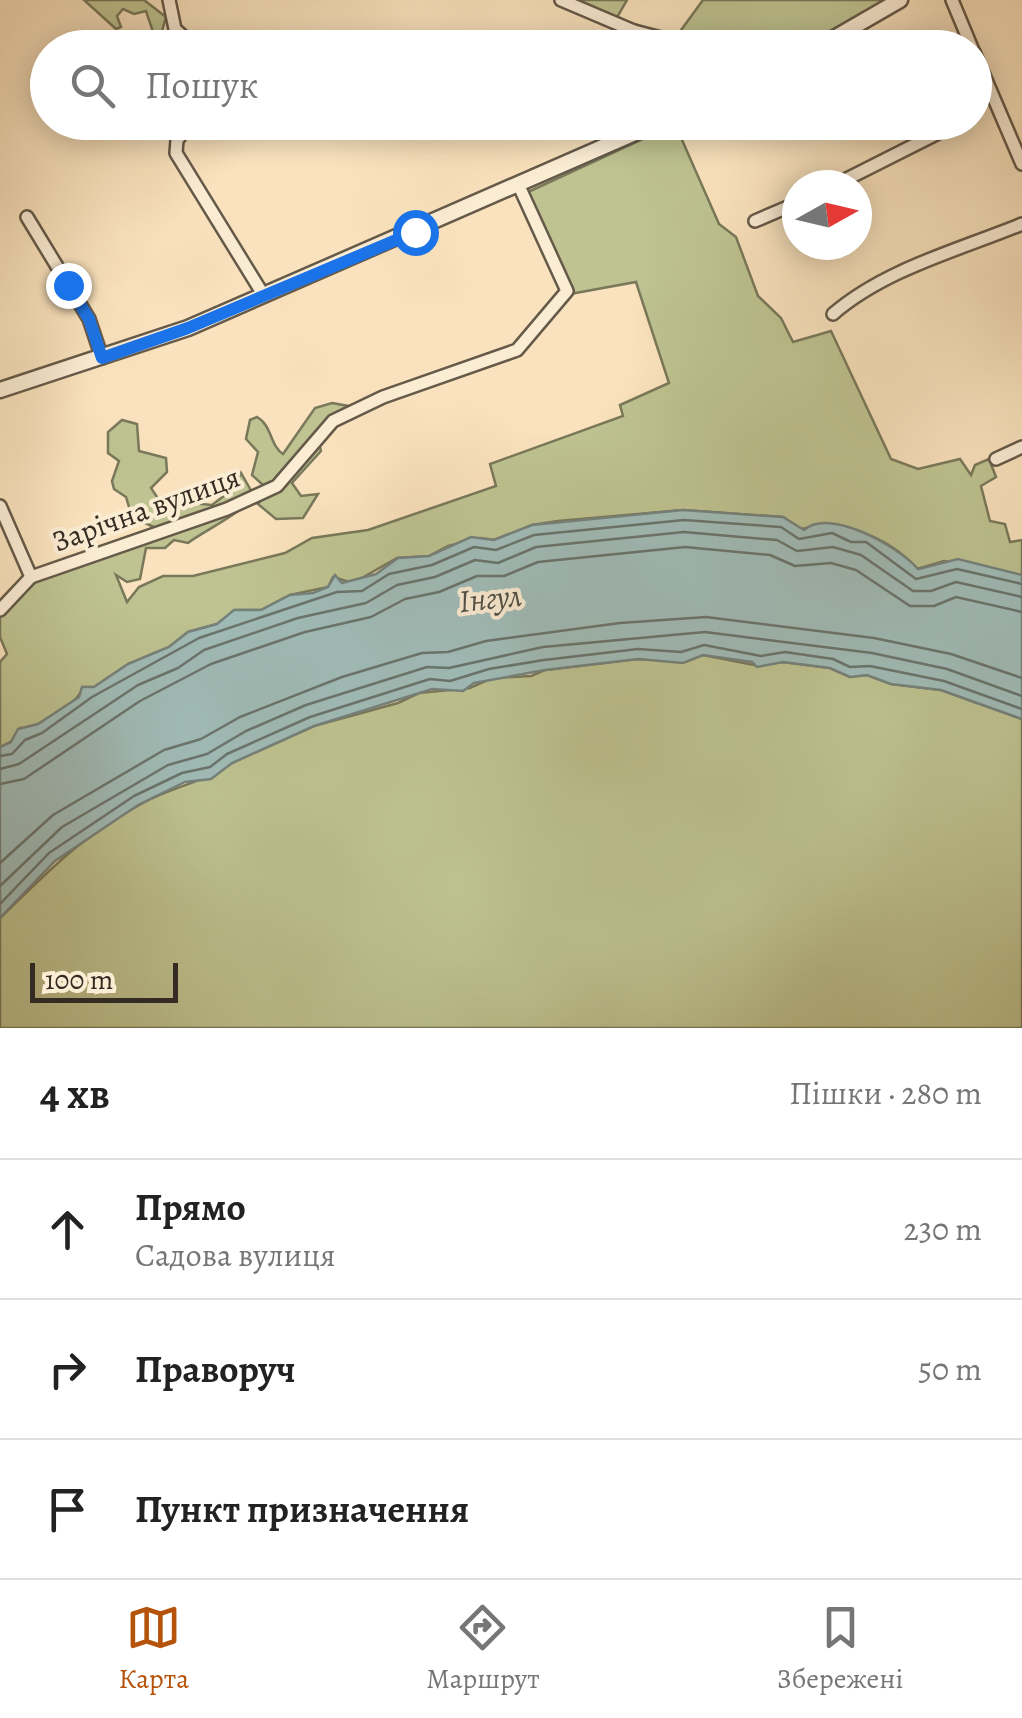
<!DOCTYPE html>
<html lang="uk">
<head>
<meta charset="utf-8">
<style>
	body { margin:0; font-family:Alegreya,serif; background:#f6f6f6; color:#222 }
	.compass { position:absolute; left:782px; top:170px; width:90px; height:90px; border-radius:50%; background:#fff; box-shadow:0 5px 25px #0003; rotate:82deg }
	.scale { position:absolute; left:30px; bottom:25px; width:148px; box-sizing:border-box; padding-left:10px; border:5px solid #342c22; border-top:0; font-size:28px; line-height:35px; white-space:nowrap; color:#342c22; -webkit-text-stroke:8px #fbecd4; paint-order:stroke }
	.stop { position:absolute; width:30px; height:30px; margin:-22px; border:8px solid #1a73e8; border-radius:50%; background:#fff }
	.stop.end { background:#1a73e8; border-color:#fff; box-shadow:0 2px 10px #0008 }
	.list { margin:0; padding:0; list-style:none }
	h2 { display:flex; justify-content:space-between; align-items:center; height:130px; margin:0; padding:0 40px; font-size:42px }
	h2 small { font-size:32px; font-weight:400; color:#767676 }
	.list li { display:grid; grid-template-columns:65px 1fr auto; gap:30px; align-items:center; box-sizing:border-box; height:140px; padding:0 40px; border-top:2px solid #e0e0e0 }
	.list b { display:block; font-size:38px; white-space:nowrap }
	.list p { margin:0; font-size:32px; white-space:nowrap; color:#767676 }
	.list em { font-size:32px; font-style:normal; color:#767676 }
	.icon { flex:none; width:55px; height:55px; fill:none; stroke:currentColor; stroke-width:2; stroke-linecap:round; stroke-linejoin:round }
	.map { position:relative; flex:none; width:1022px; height:1028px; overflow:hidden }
	.search { position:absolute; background:#fff; box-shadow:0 5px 25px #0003; left:30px; right:30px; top:30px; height:110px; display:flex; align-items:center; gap:25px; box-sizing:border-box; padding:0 35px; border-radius:55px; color:#767676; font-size:38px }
	.sheet { height:550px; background:#fff }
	nav { display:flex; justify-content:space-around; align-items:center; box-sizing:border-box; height:140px; border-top:2px solid #e0e0e0; background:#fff; font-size:28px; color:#767676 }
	nav a { display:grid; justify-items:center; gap:5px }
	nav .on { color:#b45309 }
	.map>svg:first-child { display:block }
	.green { fill:#bec391; stroke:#79785a; stroke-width:2.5 }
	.water { fill:#a0bcb8; stroke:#75827c; stroke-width:2.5 }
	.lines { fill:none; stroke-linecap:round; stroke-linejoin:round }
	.shore { stroke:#6a746d; stroke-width:2.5 }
	.minor-casing { stroke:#655a49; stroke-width:16 }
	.tertiary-casing { stroke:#655a49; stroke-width:19 }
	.minor { stroke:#fbecd4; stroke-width:11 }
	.tertiary { stroke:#fbecd4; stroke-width:14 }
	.route { stroke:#1a73e8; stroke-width:12 }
	.labels { text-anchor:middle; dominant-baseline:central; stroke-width:8; stroke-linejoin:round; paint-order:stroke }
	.street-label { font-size:30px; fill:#342c22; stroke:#fbecd4 }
	.water-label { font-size:32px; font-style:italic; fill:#4f5048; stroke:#fbecd4 }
</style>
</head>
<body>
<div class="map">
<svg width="1022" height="1028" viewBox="0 0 1022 1028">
	<rect width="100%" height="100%" fill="#f9e2bd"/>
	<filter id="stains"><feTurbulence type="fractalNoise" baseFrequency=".002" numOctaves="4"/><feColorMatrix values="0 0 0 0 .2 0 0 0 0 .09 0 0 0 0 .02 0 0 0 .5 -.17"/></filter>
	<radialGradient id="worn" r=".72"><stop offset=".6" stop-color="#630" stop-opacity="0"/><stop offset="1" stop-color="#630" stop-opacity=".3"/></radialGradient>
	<g class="green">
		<polygon points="84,0 144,0 166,17 162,31 153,32 146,11 134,14 123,9 117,16 121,27 116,29"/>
		<polygon points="565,0 627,0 616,19 676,37 703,0 892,0 806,48 708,47 667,39"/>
		<path d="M 675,124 L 719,224 L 736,237 L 758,296 L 781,318 L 793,342 L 831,331 L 891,459 L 918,469 L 960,459 L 971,475 L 975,465 L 989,459 L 996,477 L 981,486 L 990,521 L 1005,524 L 1010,542 L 1022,540 L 1022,575 L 944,561 L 917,569 C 887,534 840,521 800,529 L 783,517 L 683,510 L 558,521 L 532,525 L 494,540 L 481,538 L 448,546 L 429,556 L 397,558 L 353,583 L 333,577 L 328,587 L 290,595 L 261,610 L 236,610 L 217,624 L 188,632 L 169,647 L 128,664 L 94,687 L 83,687 C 78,704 37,729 20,728 L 11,742 L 0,747 L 0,662 L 7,654 L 0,637 L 0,612 L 18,600 L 30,581 L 156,528 L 132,517 L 126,497 L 114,489 L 112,481 L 119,461 L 108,453 L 108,432 L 122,420 L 137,424 L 139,451 L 166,458 L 167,472 L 151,488 L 159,500 L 212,505 L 233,489 L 241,473 L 253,494 C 246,512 205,530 188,543 L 174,540 L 165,548 L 146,548 L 140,579 L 127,582 L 116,575 L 127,602 L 139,587 L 163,576 L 193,576 L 285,553 L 312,538 L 368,530 L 496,486 L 490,464 L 623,416 L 620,405 L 669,383 L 636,282 L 570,294 L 528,192 Z"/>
		<path d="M 332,403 L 354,407 L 316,431 L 321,451 L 292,483 L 301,496 L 318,494 L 303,518 L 276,519 L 258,504 L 277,480 L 263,485 L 252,475 L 258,452 L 246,439 L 250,420 L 257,417 C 272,425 270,446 283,454 L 315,408 Z"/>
		<path d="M 703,655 L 754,665 L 783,662 L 830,668 L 850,677 L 867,675 L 891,684 L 941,690 L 1022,719 L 1022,1028 L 0,1028 L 0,918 C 50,870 81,836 143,803 C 172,787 207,781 232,763 L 314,726 L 398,703 L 419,693 L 470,688 L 492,678 L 531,676 L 545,670 L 638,659 L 687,661 Z"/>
	</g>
	<path class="water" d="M 683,510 L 783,517 L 804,530 C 829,507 898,546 918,569 L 958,559 L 1022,575 L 1022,719 L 941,690 L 891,684 L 867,675 L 850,677 L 830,668 L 783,662 L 757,667 L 752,662 L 703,655 L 683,663 L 638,659 L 545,670 L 474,683 L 463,691 L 432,689 L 314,726 L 232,763 L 211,779 L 185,782 L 138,805 L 55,861 L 0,918 L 0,747 L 11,742 L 18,729 L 38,724 L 79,697 L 82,687 L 94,687 L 128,664 L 169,647 L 188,632 L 217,624 L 234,610 L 261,610 L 290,595 L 313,593 L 328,587 L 335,575 L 342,583 L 376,574 L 398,558 L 429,556 L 471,537 L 494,540 L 532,525 Z"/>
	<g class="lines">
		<g class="shore">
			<polyline points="0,756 12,754 25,740 42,733 92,697 199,638 337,592 362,591 389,574 432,565 474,547 496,550 534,535 684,520 781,527 799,539 832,533 851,542 866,542 916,579 957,569 1022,584"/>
			<polyline points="0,769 19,764 138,685 178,668 204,650 298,618 366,603 397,585 435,577 475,560 498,563 536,547 684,532 777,540 797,551 833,547 861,555 913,591 931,591 956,582 1022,597"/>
			<polyline points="0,784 24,779 140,701 211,664 305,632 371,617 405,599 439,592 477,576 504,576 538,562 685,547 770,555 795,566 831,563 856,570 910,606 934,606 956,597 1022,612"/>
			<polyline points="0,863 53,815 164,750 201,739 240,717 342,677 422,653 448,652 486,641 620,623 706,617 874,638 951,654 1022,678"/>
			<polyline points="0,886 62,827 168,765 207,754 246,731 306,705 427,667 449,668 543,647 705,632 872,653 947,669 1022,696"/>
			<polyline points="0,904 49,853 134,796 182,773 210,767 227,754 310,717 430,679 450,681 489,669 544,660 638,649 681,652 704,645 761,656 785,652 833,659 850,667 870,666 944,681 1022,709"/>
		</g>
		<defs>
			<g id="minor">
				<polyline points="169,0 175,29 196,48"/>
				<polyline points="561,0 634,31 700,48"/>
				<polyline points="952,0 972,48"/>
				<polyline points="632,48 634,31"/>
				<polyline points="760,48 783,42 817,47"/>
				<polyline points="974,52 1022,164"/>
				<polyline points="974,104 980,75"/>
				<polyline points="191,122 177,140 176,153 264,296"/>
				<polyline points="835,185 960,122"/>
				<polyline points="27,217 89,319 102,358"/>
				<polyline points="755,221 797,203"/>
				<path d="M 833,314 C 885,269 959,250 1022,224"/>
				<polyline points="996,459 1022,447"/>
				<polyline points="0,506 31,577 0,610"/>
				<polyline points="31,577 227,509 277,486 333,421 383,397 517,350 567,291 519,186"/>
			</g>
			<g id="tertiary">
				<polyline points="817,48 900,0"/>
				<polyline points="0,390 188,328 660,122"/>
			</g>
		</defs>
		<use href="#minor" class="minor-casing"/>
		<use href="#tertiary" class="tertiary-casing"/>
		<use href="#minor" class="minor"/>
		<use href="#tertiary" class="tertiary"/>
	</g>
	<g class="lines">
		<polyline class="route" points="68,285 89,319 102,358 188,328 415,232"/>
	</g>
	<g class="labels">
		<g class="street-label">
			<text transform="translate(146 509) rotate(-20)">Зарічна вулиця</text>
		</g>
		<g class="water-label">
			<text transform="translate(490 598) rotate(-6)">Інгул</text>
		</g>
	</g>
	<rect width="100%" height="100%" filter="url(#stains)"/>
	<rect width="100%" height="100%" fill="url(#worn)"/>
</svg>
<svg class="compass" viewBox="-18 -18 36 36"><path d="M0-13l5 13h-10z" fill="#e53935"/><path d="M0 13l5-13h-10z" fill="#767676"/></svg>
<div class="scale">100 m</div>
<div class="stop" style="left:415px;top:232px"></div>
<div class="stop end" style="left:68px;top:285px"></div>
<div class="search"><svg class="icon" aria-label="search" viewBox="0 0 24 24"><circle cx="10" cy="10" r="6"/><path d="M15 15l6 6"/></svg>Пошук</div>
</div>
<section class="sheet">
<h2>4 хв<small>Пішки · 280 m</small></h2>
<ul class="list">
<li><svg class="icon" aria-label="ahead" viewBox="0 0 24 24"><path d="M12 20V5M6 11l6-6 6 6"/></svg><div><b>Прямо</b><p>Садова вулиця</p></div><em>230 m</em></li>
<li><svg class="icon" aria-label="right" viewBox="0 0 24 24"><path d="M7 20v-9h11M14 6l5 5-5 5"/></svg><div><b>Праворуч</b></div><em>50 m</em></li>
<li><svg class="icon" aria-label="arrive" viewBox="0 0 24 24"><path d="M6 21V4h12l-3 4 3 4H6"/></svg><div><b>Пункт призначення</b></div></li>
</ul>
</section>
<nav>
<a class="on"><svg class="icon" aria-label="map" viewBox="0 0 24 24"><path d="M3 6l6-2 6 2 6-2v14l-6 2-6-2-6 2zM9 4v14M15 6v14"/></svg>Карта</a>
<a><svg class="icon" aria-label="directions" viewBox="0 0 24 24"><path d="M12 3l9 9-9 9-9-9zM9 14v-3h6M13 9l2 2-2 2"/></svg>Маршрут</a>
<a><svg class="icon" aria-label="saved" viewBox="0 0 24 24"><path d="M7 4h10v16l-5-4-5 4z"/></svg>Збережені</a>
</nav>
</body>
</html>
